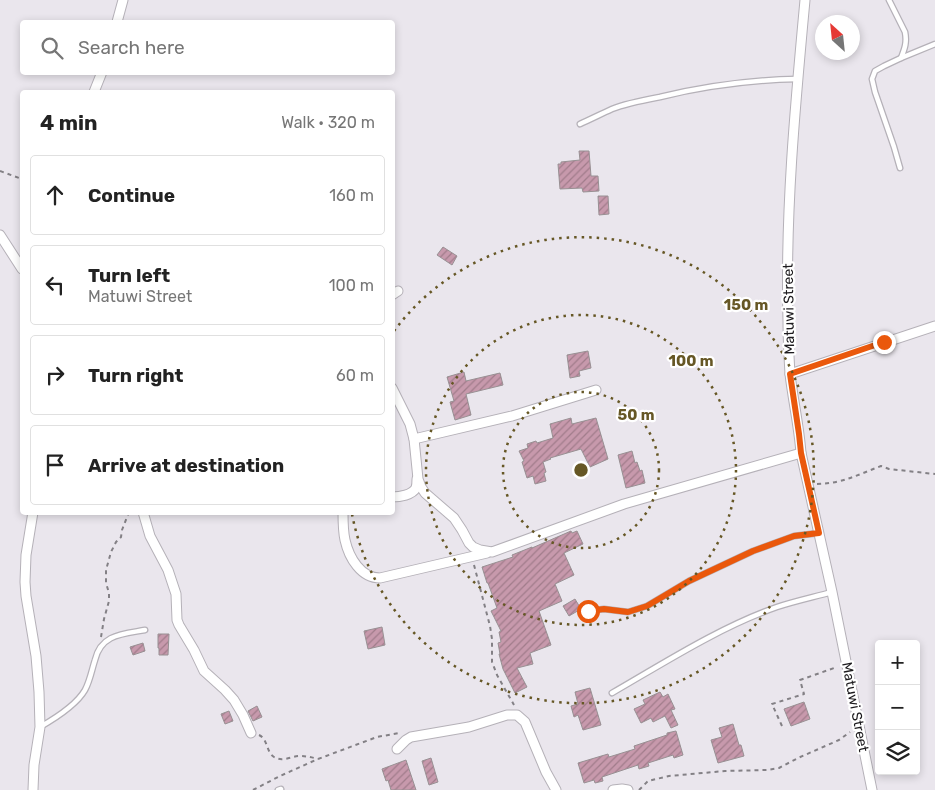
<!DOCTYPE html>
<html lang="en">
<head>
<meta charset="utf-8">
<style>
	body { margin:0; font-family:Rubik,sans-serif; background:#f2f2f2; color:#222 }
	.controls { position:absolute; right:15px; bottom:15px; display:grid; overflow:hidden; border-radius:5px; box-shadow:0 2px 8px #0003 }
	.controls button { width:45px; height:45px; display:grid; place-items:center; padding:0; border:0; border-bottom:1px solid #e0e0e0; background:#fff; color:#222; font:25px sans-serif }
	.compass { position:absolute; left:815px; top:15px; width:45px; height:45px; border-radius:50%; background:#fff; box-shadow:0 2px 8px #0003; rotate:333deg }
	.stop { position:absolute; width:15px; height:15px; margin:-11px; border:4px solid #ea580c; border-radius:50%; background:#fff }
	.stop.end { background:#ea580c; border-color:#fff; box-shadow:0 1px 5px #0008 }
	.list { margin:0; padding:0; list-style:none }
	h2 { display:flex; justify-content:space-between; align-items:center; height:65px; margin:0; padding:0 20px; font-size:21px }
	h2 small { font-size:16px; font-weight:400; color:#767676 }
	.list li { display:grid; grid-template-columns:32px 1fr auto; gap:15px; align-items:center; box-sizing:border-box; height:80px; margin:0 10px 10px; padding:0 10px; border:1px solid #e0e0e0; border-radius:5px }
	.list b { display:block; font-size:19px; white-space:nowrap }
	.list p { margin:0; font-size:16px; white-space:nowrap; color:#767676 }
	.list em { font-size:16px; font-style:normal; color:#767676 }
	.icon { flex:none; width:28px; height:28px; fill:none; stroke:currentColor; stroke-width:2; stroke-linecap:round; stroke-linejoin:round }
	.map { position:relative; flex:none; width:935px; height:790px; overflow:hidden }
	.search { position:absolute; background:#fff; box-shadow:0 2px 8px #0003; left:20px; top:20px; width:375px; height:55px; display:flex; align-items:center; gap:12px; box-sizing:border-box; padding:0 18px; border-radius:5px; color:#767676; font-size:19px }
	.panel { position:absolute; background:#fff; box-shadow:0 2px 8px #0003; left:20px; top:90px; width:375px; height:425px; border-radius:5px }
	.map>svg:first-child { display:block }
	.building { fill:url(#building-hatch); stroke:#989093 }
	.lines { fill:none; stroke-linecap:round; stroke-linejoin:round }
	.lane-casing { stroke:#b5b1b8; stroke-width:7 }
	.street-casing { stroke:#b5b1b8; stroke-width:11 }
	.path { stroke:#838085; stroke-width:2; stroke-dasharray:4 4; stroke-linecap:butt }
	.lane { stroke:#fff; stroke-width:4.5 }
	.street { stroke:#fff; stroke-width:9 }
	.route { stroke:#ea580c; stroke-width:6 }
	.ring { fill:none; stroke:#665725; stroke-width:2.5; stroke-dasharray:2.5 5 }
	.labels { text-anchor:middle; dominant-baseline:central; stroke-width:4.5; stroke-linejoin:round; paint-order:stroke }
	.street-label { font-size:14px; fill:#1d1b1e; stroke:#fff }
	.centre { fill:#665725; stroke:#fff; stroke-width:2.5 }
	.ring-label { font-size:15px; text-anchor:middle; font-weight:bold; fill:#665725; stroke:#fff; stroke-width:4.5; stroke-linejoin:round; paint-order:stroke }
</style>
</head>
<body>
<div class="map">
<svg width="935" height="790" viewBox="0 0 935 790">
	<defs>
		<pattern id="building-hatch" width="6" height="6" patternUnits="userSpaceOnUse" patternTransform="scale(1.25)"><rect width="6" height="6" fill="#c799ac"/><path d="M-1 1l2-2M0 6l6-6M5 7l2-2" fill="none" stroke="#a17c8b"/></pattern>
	</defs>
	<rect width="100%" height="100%" fill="#eae6ed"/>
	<g class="building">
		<polygon points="579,151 589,151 591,176 598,176 599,191 583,192 582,188 560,189 558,164 561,164 561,162 580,160"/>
		<polygon points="598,196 608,196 609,214 599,215"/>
		<polygon points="443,247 457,256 452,265 437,255"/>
		<polygon points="588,351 591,368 579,371 580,376 570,378 567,355"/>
		<polygon points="464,372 466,381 500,373 503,385 466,394 471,415 455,420 450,402 454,401 447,377"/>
		<polygon points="571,418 572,424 596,418 608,459 590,467 581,449 550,458 551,459 543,462 546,472 544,473 546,481 535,484 533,476 527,478 522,462 524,461 519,451 528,448 527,444 536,441 537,443 553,438 550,424"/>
		<polygon points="632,451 635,463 637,462 640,471 642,470 645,483 626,488 618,455"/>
		<polygon points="571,531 572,533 577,531 583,544 564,553 574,575 555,584 562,601 539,611 551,645 530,653 533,664 517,668 527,687 515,693 503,669 499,654 500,654 498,643 501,642 499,632 501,631 491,611 497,608 488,583 487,583 482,567 513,557 512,555 532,547 532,548"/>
		<polygon points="575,599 581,609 569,616 563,606"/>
		<polygon points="382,627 385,645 368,649 364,631"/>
		<polygon points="158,634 169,634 168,655 159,655 159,648 158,648"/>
		<polygon points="143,643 145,651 133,655 130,647"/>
		<polygon points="590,688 601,725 583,730 578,715 574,717 571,706 578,704 575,692"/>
		<polygon points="660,692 663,697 668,694 675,709 671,710 678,725 671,728 665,716 653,722 651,718 641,723 634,709 645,704 643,700"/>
		<polygon points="804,702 810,719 791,726 784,709"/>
		<polygon points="257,706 262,717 253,721 248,711"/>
		<polygon points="229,711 233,721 225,724 221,714"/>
		<polygon points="733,724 739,745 741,745 744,756 718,763 711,740 722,737 719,728"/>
		<polygon points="676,731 683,755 674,758 673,755 648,763 649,766 639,769 638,765 602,777 603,781 595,783 594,780 584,783 578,763 608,754 609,757 635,749 634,746 667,735 667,733"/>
		<polygon points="431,758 438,782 429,785 422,761"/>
		<polygon points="406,760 416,790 391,790 388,780 386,781 382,769"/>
	</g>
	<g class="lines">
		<defs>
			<g id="lane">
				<path d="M 889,0 L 905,32 C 907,42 905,48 901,58"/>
				<path d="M 580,124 C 591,119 601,114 612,109 C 627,103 644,100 660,97 C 705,86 751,80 797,79"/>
				<polyline points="900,168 894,147 875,92 872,79 875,71 884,66 901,58 935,44"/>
				<polyline points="588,611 604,609 628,612 647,606 689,581 753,551 794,536 819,533"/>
				<path d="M 612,693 C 664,663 720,627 777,607 C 795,601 814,597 832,592"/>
				<path d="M 40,727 C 54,719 77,704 85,690 C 90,681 92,669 95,660 C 101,634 123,634 145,630"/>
				<polyline points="278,790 281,789"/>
			</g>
			<g id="street">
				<path d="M 805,0 C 795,107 785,214 788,321 C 788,339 789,357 790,374 C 793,400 799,426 801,453 L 832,592 L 872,790"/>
				<polyline points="117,22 123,0"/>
				<polyline points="94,92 102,72"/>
				<polyline points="0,235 22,269"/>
				<polyline points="392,295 398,291"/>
				<polyline points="790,374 935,326"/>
				<polyline points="392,388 410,424 414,439 418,479 421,487 425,493 454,518 462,530 469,543 473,547 480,550 492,552 624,504 801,453"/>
				<polyline points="414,439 512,416 596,390"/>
				<path d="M 392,497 C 400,497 412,495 416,488 C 417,485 417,482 417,479"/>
				<polyline points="143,512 150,536 168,570 176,594 177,620 179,625 194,650 204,671 225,690 234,700 243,715 251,733"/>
				<path d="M 343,512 C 343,522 343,531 345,540 C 349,558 361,578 380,578 L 487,553"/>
				<polyline points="397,749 406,740 411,737 469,727 507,715 517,715 525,722 546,772 556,790"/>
				<polyline points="33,790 34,765 40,727 39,692 36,656 26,596 25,582 26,555 33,512"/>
				<polyline points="613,790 622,789 628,790"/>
			</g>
		</defs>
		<use href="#lane" class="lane-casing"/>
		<use href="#street" class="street-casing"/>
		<g class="path">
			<polyline points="0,171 22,179"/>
			<path d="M 817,484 C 844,483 857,475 881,466 L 889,469 L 935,474"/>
			<polyline points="474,565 490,626 492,639 492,662 497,675 514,705"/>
			<polyline points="101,637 104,619 109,601 109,593 106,583 106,570 111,552 116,542 121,537 122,530 129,512"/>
			<polyline points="782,726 772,704 804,694 800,680 837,667"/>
			<path d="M 259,735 C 268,739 266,752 274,757 C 282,762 290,757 298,756 C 305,756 311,757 318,759"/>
			<polyline points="253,790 280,776 318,759 377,737 399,733"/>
			<polyline points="639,790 648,781 669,776 725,771 767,770 779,768 798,758 839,740 850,732"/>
		</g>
		<use href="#lane" class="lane"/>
		<use href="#street" class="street"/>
	</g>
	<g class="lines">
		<polyline class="route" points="588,611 604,609 628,612 647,606 689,581 753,551 794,536 819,533 801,453 799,434 790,374 884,342"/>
	</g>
	<g class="ring">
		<circle cx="581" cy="470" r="78"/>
		<circle cx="581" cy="470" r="155"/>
		<path d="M394 331A233 233 0 1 1 352 514"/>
	</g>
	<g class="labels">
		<g class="street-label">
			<text transform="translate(789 309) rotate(-91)">Matuwi Street</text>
			<text transform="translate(855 707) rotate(79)">Matuwi Street</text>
		</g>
	</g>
	<circle cx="581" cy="470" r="8" class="centre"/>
	<g class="ring-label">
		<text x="746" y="310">150 m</text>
		<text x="691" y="366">100 m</text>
		<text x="636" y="420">50 m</text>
	</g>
</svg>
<div class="controls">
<button>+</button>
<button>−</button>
<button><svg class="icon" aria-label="layers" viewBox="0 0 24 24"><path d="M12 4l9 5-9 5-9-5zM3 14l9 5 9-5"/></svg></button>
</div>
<svg class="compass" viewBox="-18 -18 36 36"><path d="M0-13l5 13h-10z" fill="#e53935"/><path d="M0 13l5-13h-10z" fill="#767676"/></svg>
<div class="stop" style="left:588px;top:611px"></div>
<div class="stop end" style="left:884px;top:342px"></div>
<div class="search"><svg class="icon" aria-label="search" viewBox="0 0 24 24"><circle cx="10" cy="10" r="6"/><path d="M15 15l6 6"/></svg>Search here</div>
<section class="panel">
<h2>4 min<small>Walk · 320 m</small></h2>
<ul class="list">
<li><svg class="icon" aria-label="ahead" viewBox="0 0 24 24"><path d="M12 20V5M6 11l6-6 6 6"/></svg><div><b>Continue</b></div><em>160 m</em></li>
<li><svg class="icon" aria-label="left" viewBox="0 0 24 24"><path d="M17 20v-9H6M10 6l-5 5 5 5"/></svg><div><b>Turn left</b><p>Matuwi Street</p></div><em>100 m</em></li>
<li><svg class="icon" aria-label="right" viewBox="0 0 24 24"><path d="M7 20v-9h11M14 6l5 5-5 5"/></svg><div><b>Turn right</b></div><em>60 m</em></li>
<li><svg class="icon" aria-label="arrive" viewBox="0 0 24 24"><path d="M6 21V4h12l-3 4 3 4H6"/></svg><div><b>Arrive at destination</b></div></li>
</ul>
</section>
</div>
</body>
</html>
